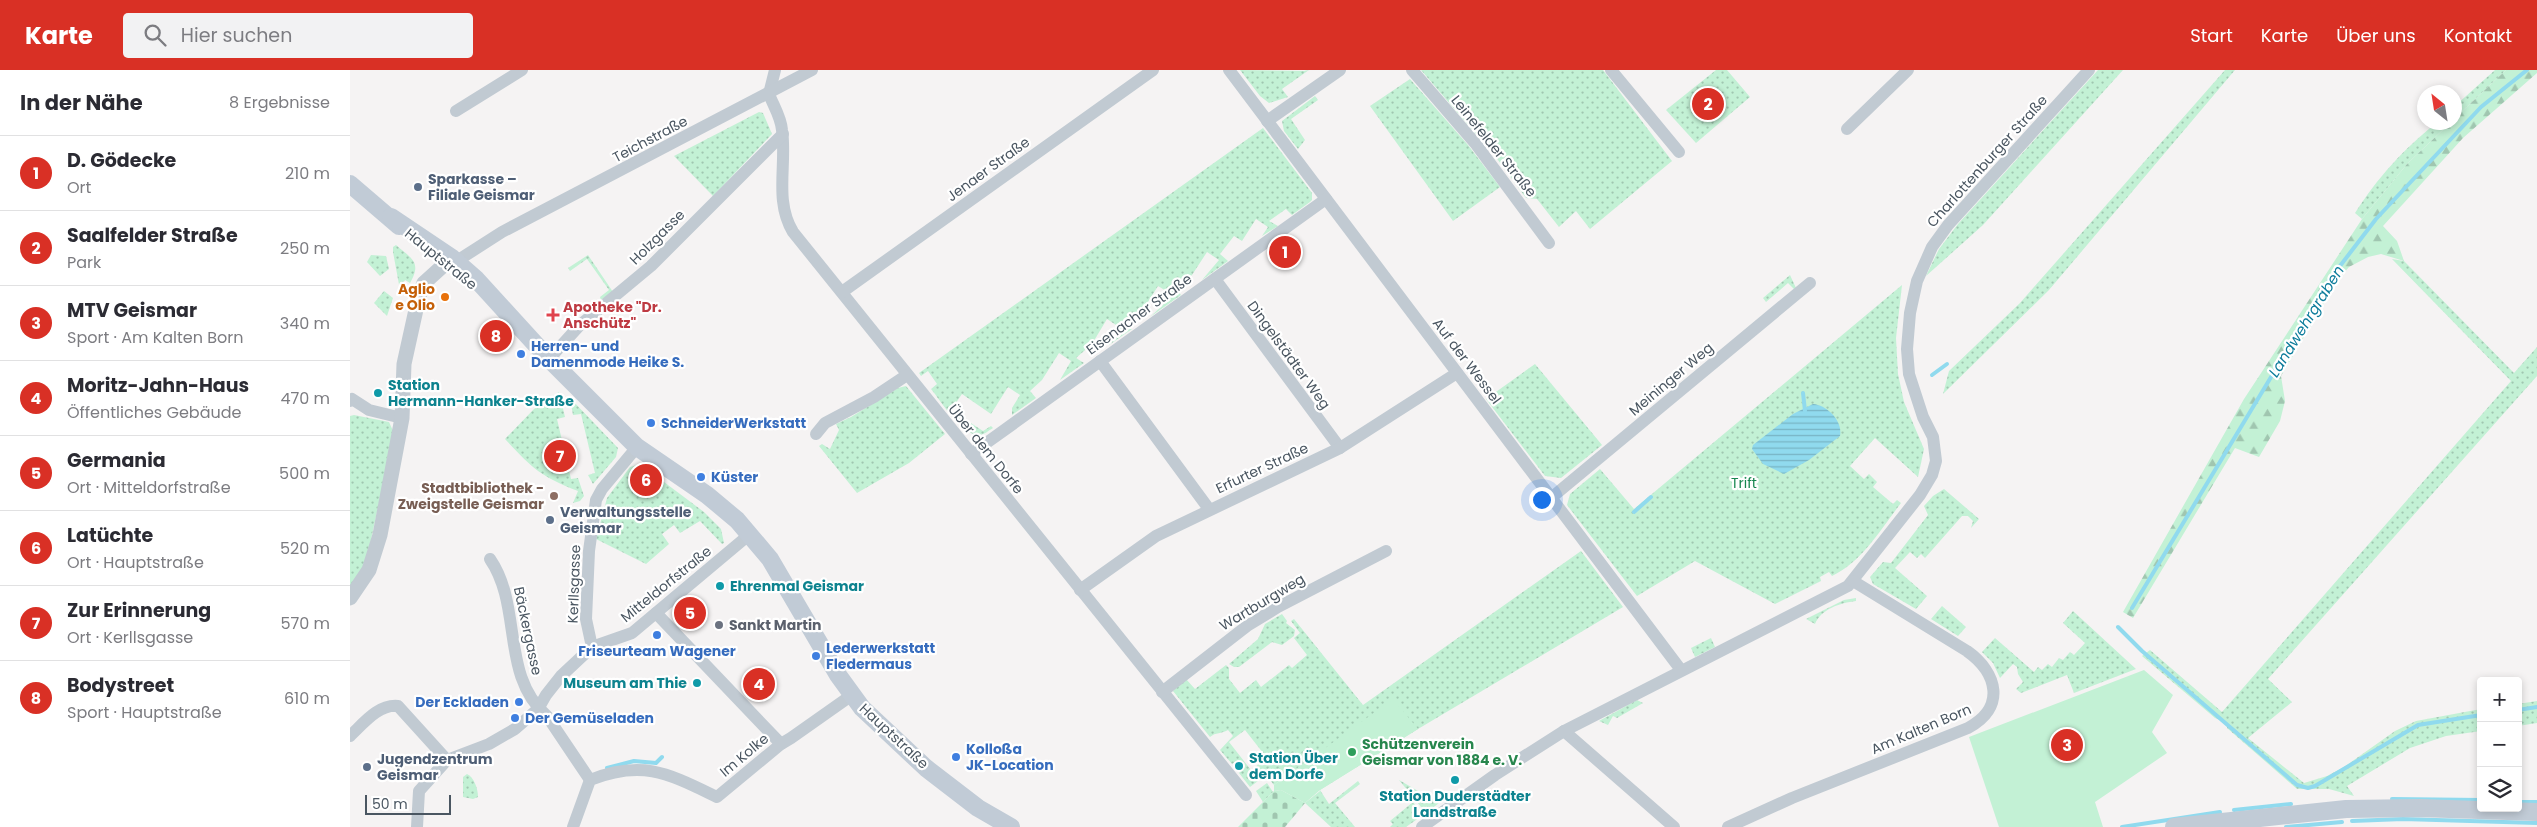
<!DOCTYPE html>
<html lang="de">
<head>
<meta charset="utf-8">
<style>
	body { margin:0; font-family:Poppins,sans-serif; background:#f2f2f3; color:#2b2b33 }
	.controls { position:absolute; right:15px; bottom:15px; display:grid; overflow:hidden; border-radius:5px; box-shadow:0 2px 8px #0003 }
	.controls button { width:45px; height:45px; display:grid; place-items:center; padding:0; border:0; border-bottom:1px solid #e1e1e2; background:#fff; color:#2b2b33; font:25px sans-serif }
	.compass { position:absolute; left:2067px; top:15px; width:45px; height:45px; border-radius:50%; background:#fff; box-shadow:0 2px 8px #0003; rotate:330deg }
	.scale { position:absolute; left:15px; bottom:12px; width:86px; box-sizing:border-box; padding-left:5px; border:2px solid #4a5661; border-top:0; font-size:14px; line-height:18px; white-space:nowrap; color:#4a5661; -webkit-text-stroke:4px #fff; paint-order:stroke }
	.you { position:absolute; left:1191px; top:429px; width:18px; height:18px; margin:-12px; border:4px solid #fff; border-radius:50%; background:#1a73e8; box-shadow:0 0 0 8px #1a73e833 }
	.badge { display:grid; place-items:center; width:32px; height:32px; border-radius:50%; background:#d93025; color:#fff; font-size:16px; font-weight:700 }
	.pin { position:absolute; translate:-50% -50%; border:2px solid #fff; box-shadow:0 1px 5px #0006 }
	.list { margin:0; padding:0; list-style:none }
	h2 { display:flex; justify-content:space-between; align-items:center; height:65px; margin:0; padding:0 20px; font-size:21px }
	h2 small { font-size:16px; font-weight:400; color:#7c7c81 }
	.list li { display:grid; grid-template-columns:32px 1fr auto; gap:15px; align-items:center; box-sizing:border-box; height:75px; padding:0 20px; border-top:1px solid #e1e1e2 }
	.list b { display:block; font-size:19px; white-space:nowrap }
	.list p { margin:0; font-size:16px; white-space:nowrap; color:#7c7c81 }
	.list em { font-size:16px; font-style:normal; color:#7c7c81 }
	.icon { flex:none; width:28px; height:28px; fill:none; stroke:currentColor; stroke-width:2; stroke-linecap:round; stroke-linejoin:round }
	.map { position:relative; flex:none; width:2187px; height:757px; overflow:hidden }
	header { display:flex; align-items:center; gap:30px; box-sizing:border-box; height:70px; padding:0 25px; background:#d93025; color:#fff }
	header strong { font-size:24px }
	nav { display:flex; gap:28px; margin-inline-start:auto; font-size:18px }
	.search { width:350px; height:45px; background:#f2f2f3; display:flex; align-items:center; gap:12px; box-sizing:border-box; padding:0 18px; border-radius:5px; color:#7c7c81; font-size:19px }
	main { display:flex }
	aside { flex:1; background:#fff }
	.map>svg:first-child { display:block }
	.green { fill:url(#green-dots); fill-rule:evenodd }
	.forest { fill:url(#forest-firs) }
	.cemetery { fill:url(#cemetery-stones) }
	.pitch { fill:#c3f1d5 }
	.water { fill:url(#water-rules) }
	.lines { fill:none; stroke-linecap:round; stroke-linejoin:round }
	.stream { stroke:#90daee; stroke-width:4 }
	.minor { stroke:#c1cad2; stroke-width:12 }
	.tertiary { stroke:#c1cad2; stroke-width:15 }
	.secondary { stroke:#c1cbd6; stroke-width:18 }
	.service-dot { fill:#5c6f8a; stroke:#fff; stroke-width:2 }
	.food-dot { fill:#e8710a; stroke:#fff; stroke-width:2 }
	.health-dot { fill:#e0444e; stroke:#fff; stroke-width:2 }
	.shop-dot { fill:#3f7fe0; stroke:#fff; stroke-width:2 }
	.culture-dot { fill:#0f9aa8; stroke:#fff; stroke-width:2 }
	.education-dot { fill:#8d6e63; stroke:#fff; stroke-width:2 }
	.worship-dot { fill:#6b7280; stroke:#fff; stroke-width:2 }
	.leisure-dot { fill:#2e9e5b; stroke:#fff; stroke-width:2 }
	.labels { text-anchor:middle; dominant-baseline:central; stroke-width:4.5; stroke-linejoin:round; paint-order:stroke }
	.street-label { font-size:14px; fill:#4a5661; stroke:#fff }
	.service-label { font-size:14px; font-weight:bold; fill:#4e5e75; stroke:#fff; text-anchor:start }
	.food-label { font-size:14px; font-weight:bold; fill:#c56008; stroke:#fff; text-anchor:end }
	.health-label { font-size:14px; font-weight:bold; fill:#be3a42; stroke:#fff; text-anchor:start }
	.shop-label { font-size:14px; font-weight:bold; fill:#366cbe; stroke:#fff; text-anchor:start }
	.culture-label { font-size:14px; font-weight:bold; fill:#0d838f; stroke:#fff; text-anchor:start }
	.park-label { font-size:14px; fill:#17864f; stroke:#fff }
	.education-label { font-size:14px; font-weight:bold; fill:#785e54; stroke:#fff; text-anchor:end }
	.worship-label { font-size:14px; font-weight:bold; fill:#5b616d; stroke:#fff; text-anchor:start }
	.leisure-label { font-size:14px; font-weight:bold; fill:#27864d; stroke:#fff; text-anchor:start }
	.water-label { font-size:15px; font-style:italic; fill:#0c7c9b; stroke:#fff }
</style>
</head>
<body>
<header>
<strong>Karte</strong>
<div class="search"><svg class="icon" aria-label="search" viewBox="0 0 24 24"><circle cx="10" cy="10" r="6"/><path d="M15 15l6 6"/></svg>Hier suchen</div>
<nav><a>Start</a><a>Karte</a><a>Über uns</a><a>Kontakt</a></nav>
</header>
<main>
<aside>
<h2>In der Nähe<small>8 Ergebnisse</small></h2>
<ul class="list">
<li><span class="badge">1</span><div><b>D. Gödecke</b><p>Ort</p></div><em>210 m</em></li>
<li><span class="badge">2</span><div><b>Saalfelder Straße</b><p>Park</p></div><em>250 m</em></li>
<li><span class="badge">3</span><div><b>MTV Geismar</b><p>Sport · Am Kalten Born</p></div><em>340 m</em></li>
<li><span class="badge">4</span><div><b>Moritz-Jahn-Haus</b><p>Öffentliches Gebäude</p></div><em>470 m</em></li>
<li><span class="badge">5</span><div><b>Germania</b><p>Ort · Mitteldorfstraße</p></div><em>500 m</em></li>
<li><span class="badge">6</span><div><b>Latüchte</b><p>Ort · Hauptstraße</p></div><em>520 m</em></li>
<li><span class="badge">7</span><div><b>Zur Erinnerung</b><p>Ort · Kerllsgasse</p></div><em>570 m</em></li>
<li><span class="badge">8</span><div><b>Bodystreet</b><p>Sport · Hauptstraße</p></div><em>610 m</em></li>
</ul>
</aside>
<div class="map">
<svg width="2187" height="757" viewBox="0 0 2187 757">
	<defs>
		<pattern id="green-dots" width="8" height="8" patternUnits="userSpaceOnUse" patternTransform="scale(1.25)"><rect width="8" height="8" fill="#c3f1d5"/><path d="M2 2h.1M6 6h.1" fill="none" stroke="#a0c6b0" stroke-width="1.8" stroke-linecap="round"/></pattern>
		<pattern id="forest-firs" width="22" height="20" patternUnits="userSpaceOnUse" patternTransform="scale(1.25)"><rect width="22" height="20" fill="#c3f1d5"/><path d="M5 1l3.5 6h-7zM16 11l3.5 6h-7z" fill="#a0c6b0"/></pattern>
		<pattern id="cemetery-stones" width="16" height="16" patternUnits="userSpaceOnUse" patternTransform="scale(1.25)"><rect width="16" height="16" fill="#c3f1d5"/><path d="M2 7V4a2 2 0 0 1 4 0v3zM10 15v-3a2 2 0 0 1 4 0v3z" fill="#a0c6b0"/></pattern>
		<pattern id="water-rules" width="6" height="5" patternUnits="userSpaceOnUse" patternTransform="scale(1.25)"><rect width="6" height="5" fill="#90daee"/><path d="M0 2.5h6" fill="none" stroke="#78b4c4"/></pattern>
	</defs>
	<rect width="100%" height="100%" fill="#f5f3f3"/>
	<g class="green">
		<polygon points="890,0 954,1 959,0 932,19 938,27 919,33 910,26"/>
		<polygon points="1071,0 1253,0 1322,91 1240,159 1226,141 1209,157 1187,129 1176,128 1148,90"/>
		<polygon points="1366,0 1377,0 1400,27 1346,73 1316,40"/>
		<polygon points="1748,0 1773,0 1633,155 1576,206 1589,179 1608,154"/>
		<polygon points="1875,0 1885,0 1699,220 1593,324 1599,301 1670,233"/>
		<polygon points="2145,0 2156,0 2105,48 2105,36"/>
		<polygon points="1060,9 1118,75 1150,117 1103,151 1020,36"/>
		<polygon points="965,26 968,30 941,49 955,70 948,79 934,61 932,51"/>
		<polygon points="409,42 413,43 422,64 363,126 324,86"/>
		<path d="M 2086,53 L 2100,53 L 2057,94 L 2012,149 L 2005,143 C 2029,106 2052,81 2086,53 Z"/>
		<path d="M 913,58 L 962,123 L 962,130 L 960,132 L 942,145 L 936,139 L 919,151 L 928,156 L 912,166 L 918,157 L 906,149 L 892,171 L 884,166 L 870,184 L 878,191 L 852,210 L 869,190 L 857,182 L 842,205 L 825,218 L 831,225 L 800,247 L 815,233 L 821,224 L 808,216 L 791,243 L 775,254 L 782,259 L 759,275 L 758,273 L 769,257 L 757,249 L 742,274 L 726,288 L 734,293 L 710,310 L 721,291 L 709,283 L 692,310 L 680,321 L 686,328 L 662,345 L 662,338 L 670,325 L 658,317 L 641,344 L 612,324 L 601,340 L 633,361 L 641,356 L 643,358 C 638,361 634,365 629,365 C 612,366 591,331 581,319 L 587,314 L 578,301 L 571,306 L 569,303 Z"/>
		<path d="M 46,175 C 62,189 72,192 60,213 L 55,210 L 50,220 L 43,182 L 43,177 Z"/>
		<polygon points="21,185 36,186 39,199 30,206 17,192"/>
		<polygon points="238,185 263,222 251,230 250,227 259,220 237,189 220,201 218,198"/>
		<polygon points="2042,189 2054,191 2164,303 2187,277 2187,306 1918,609 1942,632 1898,668 1954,713 1977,706 1994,697 2045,661 2066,651 2131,639 2131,661 2096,666 2060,678 1997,716 2004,726 1979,719 1947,719 1877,658 1877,653 1865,648 1792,586 1800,580 1872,642 2161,311"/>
		<polygon points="1440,205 1446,218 1444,219 1438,213 1416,232 1413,228"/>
		<path d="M 1552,215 L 1546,268 L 1548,304 L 1554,332 L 1574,379 L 1568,407 L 1525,368 L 1500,396 L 1514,409 L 1519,404 L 1527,412 L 1523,417 L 1543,434 L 1547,430 L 1551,433 C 1531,459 1512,492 1482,506 L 1479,502 L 1470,507 L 1471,511 L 1425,534 L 1345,491 L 1287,526 L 1217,435 L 1220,424 L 1250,399 L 1284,439 Z"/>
		<polygon points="34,221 43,228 37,246 24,233"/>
		<polygon points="1185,294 1252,375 1211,408 1195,406 1136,329"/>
		<polygon points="556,316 595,364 559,393 507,423 469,376 472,374 480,379 489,360 486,354 501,347 548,318"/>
		<path d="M 209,322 L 215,347 L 207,349 L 221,409 L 228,408 L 234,426 L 230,431 L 223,433 L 228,421 C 190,406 182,398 155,369 L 184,339 Z"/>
		<polygon points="220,328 268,378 266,387 243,414 238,405 245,403 231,344 223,345"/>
		<polygon points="4,345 39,352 44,363 16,493 0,520 0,346"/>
		<polygon points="290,394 354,442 371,459 374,473 372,474 350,451 330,463 324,455 312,464 319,474 296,494 246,469 257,428 280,397"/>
		<polygon points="1594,419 1629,449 1621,458 1623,451 1618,446 1612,446 1575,488 1571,484 1567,488 1560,482 1545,498 1577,526 1566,539 1523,514 1520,507 1533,492 1541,493 1578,445 1574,436 1583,426"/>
		<path d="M 1231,481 L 1273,537 L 1068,659 L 970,720 L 979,734 L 1008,711 L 1010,714 L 985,733 L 1005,757 L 981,757 L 955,733 L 970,721 L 955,693 L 924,715 L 916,705 L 900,717 L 889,703 L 894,698 L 888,690 L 882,694 L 870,680 L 883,666 L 878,660 C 871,664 866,662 860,667 L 823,621 L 836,609 L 845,619 L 876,595 L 879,598 L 879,609 L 890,623 L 906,610 L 911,617 L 939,595 L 942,598 L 957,585 L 944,568 L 950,563 L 941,551 L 944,549 L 1013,635 ZM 895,660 L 917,688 L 901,700 L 879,672 Z"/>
		<path d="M 1506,528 L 1506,531 C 1490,533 1471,539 1465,554 L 1456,549 L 1494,530 Z"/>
		<polygon points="1592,536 1616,557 1608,566 1581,549"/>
		<polygon points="1723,541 1786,599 1724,623 1717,605 1671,623 1666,619 1673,612 1668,604 1667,597 1663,594 1650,608 1643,593 1632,582 1645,568 1684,602 1688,597 1692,600 1698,594 1702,597 1709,588 1713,590 1720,582 1724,585 1735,573 1713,553"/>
		<polygon points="932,544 937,551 936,553 945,560 944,566 932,575 922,572 889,597 884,597 879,594 908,569 915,554"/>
		<polygon points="1361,568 1365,577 1345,587 1341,578"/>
		<polygon points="1287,630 1293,633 1267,648 1263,646 1258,655 1249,651"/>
		<polygon points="2187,631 2187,653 2168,656 2168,634"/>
		<path d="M 117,704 C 124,707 128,719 128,727 L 123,729 L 113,727 L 113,707 Z"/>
		<polygon points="1049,710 1089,733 1076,743"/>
		<polygon points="917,713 923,722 913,732 906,721"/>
		<polygon points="1063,732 1073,745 1056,757 1040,757 1043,754 1040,751"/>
	</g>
	<polygon class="forest" points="2156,0 2187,0 2187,3 2113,68 2033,156 2047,171 2054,191 2031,184 2018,187 1999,197 1987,211 1931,306 1935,331 1930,351 1909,387 1885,378 1783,548 1773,542 1894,329 2012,149 2057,94 2100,53 2104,52 2105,48"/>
	<polygon class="cemetery" points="931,720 955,733 935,757 888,757 924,721"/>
	<g class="pitch">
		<polygon points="1794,600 1823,625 1802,662 1817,683 1745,732 1753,757 1649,757 1619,667"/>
		<polygon points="1043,629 1068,659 970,720 955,733 931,720 924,721 924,715"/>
	</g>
	<path class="water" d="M 1463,334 C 1477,335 1493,351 1490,366 L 1459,390 L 1434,404 L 1413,394 L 1402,379 L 1403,375 L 1443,344 Z"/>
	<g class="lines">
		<g class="stream">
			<polyline points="1582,305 1597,294"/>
			<polyline points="1453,323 1455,341"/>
			<polyline points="1284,442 1301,427"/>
			<polyline points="1782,538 1980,209 2026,149 2131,37 2177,0"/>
			<polyline points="1768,557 1792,581 1947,715 1958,718 1965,716 2068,655 2131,645"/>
			<polyline points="2168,640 2187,637"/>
			<polyline points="257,698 284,691 306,693 312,687"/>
			<polyline points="2042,729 2131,730"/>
			<polyline points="2168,732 2187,732"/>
			<polyline points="1884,740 1941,734"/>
			<polyline points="2002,751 2053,749 2187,753"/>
			<polyline points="1772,757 1870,742"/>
			<polyline points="1936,757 1992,752"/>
		</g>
		<g class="minor">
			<polyline points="879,0 1331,600"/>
			<polyline points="1062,0 1125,73 1199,173"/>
			<polyline points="1261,0 1329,82"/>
			<path d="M 419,24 C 423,35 431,47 432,60 C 437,94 424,131 443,162 L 896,725"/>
			<polyline points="419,24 425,0"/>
			<polyline points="106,41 172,0"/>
			<polyline points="917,51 990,0"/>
			<polyline points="1497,59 1558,0"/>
			<polyline points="99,196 152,162 462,0"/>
			<polyline points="865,209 990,378"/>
			<polyline points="492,222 803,0"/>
			<polyline points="199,289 230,255 301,196 433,64"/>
			<polyline points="750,291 859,439"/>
			<polyline points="0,331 2,329 19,340 52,348"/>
			<polyline points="466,364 475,353 524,327 557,305"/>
			<polyline points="621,384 976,129"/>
			<polyline points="1201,428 1460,213"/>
			<path d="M 140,489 C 173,537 150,606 197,646 L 240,710"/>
			<polyline points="730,520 806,466 990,378 1107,303"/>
			<polyline points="306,543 431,674"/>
			<polyline points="242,577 236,549 239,481 246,430 252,419 287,377"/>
			<polyline points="812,622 897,556 928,537 1036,481"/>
			<polyline points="1214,661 1324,757"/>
			<path d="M 0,666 C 13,654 28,634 48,636 L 97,690"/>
			<polyline points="67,757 69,721 97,690 139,674 165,659 188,639 196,625 211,606 242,577 282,563 400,464"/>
			<path d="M 223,757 L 240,710 C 293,689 319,704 367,727 L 431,674 L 441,668 L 502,625"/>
			<polyline points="1072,757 1145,705 1214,661 1498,516 1570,425 1582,405 1586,391 1583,367 1573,347 1559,304 1557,279 1560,243 1567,211 1582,177 1598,155 1739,0"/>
			<path d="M 1378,757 L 1442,728 L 1618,658 C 1656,638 1648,603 1617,581 L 1503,511"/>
		</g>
		<polyline class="tertiary" points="0,528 19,500 30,465 52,348 54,294 69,226 74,213 95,194"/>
		<g class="secondary">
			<polyline points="0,114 49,156"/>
			<polyline points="41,147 102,188 126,209 199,289 287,377 357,425 387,450 420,489 488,605 512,638 576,698 628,738 661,757"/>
			<polyline points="1824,757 1996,739 2070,738 2187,742"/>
		</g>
	</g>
	<g class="service-dot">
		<circle cx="68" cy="117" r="5"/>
		<circle cx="200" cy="450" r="5"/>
		<circle cx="17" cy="697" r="5"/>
	</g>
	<circle class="food-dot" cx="95" cy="227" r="5"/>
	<path class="health-dot" d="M200.5 237.5h5v5h5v5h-5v5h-5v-5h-5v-5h5z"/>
	<g class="shop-dot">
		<circle cx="171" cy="284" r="5"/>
		<circle cx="301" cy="353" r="5"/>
		<circle cx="351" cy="407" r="5"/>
		<circle cx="307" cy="565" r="5"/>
		<circle cx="466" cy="586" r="5"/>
		<circle cx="169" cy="632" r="5"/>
		<circle cx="165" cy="648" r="5"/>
		<circle cx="606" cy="687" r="5"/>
	</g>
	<g class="culture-dot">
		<circle cx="28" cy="323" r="5"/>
		<circle cx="370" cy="516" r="5"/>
		<circle cx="347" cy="613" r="5"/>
		<circle cx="889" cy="696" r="5"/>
		<circle cx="1105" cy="710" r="5"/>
	</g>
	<circle class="education-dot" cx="204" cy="426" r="5"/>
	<circle class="worship-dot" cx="369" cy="555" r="5"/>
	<circle class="leisure-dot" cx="1002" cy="682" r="5"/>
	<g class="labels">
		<g class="street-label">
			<text transform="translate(300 69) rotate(-28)">Teichstraße</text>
			<text transform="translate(1144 76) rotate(51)">Leinefelder Straße</text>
			<text transform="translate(1637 91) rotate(-48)">Charlottenburger Straße</text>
			<text transform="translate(638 99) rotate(-36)">Jenaer Straße</text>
			<text transform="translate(307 167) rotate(-45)">Holzgasse</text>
			<text transform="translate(91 189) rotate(39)">Hauptstraße</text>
			<text transform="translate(789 244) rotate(-36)">Eisenacher Straße</text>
			<text transform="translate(939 285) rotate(54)">Dingelstädter Weg</text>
			<text transform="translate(1117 291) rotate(53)">Auf der Wessel</text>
			<text transform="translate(1321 309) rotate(-40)">Meininger Weg</text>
			<text transform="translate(636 379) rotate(51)">Über dem Dorfe</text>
			<text transform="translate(912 398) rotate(-25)">Erfurter Straße</text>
			<text transform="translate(224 514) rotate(-88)">Kerllsgasse</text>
			<text transform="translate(316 514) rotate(-39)">Mitteldorfstraße</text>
			<text transform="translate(912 532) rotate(-31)">Wartburgweg</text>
			<text transform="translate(178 561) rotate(78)">Bäckergasse</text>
			<text transform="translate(1571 659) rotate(-23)">Am Kalten Born</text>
			<text transform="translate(544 666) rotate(43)">Hauptstraße</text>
			<text transform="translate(394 685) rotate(-40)">Im Kolke</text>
		</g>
		<g class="service-label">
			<text x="78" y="109">Sparkasse –<tspan x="78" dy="16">Filiale Geismar</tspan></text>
			<text x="210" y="442">Verwaltungsstelle<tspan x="210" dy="16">Geismar</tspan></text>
			<text x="27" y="689">Jugendzentrum<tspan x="27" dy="16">Geismar</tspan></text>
		</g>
		<g class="food-label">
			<text x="85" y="219">Aglio<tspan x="85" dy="16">e Olio</tspan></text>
		</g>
		<g class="health-label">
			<text x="213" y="237">Apotheke "Dr.<tspan x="213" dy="16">Anschütz"</tspan></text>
		</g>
		<g class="shop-label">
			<text x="181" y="276">Herren- und<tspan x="181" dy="16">Damenmode Heike S.</tspan></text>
			<text x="311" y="353">SchneiderWerkstatt</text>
			<text x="361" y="407">Küster</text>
			<text x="476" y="578">Lederwerkstatt<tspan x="476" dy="16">Fledermaus</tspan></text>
			<text x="307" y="581" text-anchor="middle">Friseurteam Wagener</text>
			<text x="159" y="632" text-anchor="end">Der Eckladen</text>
			<text x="175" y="648">Der Gemüseladen</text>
			<text x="616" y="679">Kolloßa<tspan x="616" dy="16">JK-Location</tspan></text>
		</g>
		<g class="culture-label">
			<text x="38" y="315">Station<tspan x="38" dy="16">Hermann-Hanker-Straße</tspan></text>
			<text x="380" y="516">Ehrenmal Geismar</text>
			<text x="337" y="613" text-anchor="end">Museum am Thie</text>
			<text x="899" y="688">Station Über<tspan x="899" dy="16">dem Dorfe</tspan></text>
			<text x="1105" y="726" text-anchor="middle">Station Duderstädter<tspan x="1105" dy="16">Landstraße</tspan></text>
		</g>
		<g class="park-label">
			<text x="1394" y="413">Trift</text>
		</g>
		<g class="education-label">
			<text x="194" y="418">Stadtbibliothek -<tspan x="194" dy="16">Zweigstelle Geismar</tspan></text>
		</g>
		<g class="worship-label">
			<text x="379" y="555">Sankt Martin</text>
		</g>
		<g class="leisure-label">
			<text x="1012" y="674">Schützenverein<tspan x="1012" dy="16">Geismar von 1884 e. V.</tspan></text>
		</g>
		<g class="water-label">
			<text transform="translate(1956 251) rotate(-58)">Landwehrgraben</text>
		</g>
	</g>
</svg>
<div class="controls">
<button>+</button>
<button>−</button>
<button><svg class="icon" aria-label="layers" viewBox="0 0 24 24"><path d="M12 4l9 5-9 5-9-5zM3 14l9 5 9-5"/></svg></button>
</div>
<svg class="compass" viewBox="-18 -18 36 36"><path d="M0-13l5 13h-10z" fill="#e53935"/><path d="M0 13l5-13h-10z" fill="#7c7c81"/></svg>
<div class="scale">50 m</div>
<div class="you"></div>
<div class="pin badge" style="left:935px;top:182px">1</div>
<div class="pin badge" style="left:1358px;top:34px">2</div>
<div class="pin badge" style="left:1717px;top:675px">3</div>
<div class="pin badge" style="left:409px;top:614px">4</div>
<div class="pin badge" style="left:340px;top:543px">5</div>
<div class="pin badge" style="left:296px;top:410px">6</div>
<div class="pin badge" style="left:210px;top:386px">7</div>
<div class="pin badge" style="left:146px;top:266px">8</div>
</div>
</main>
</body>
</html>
